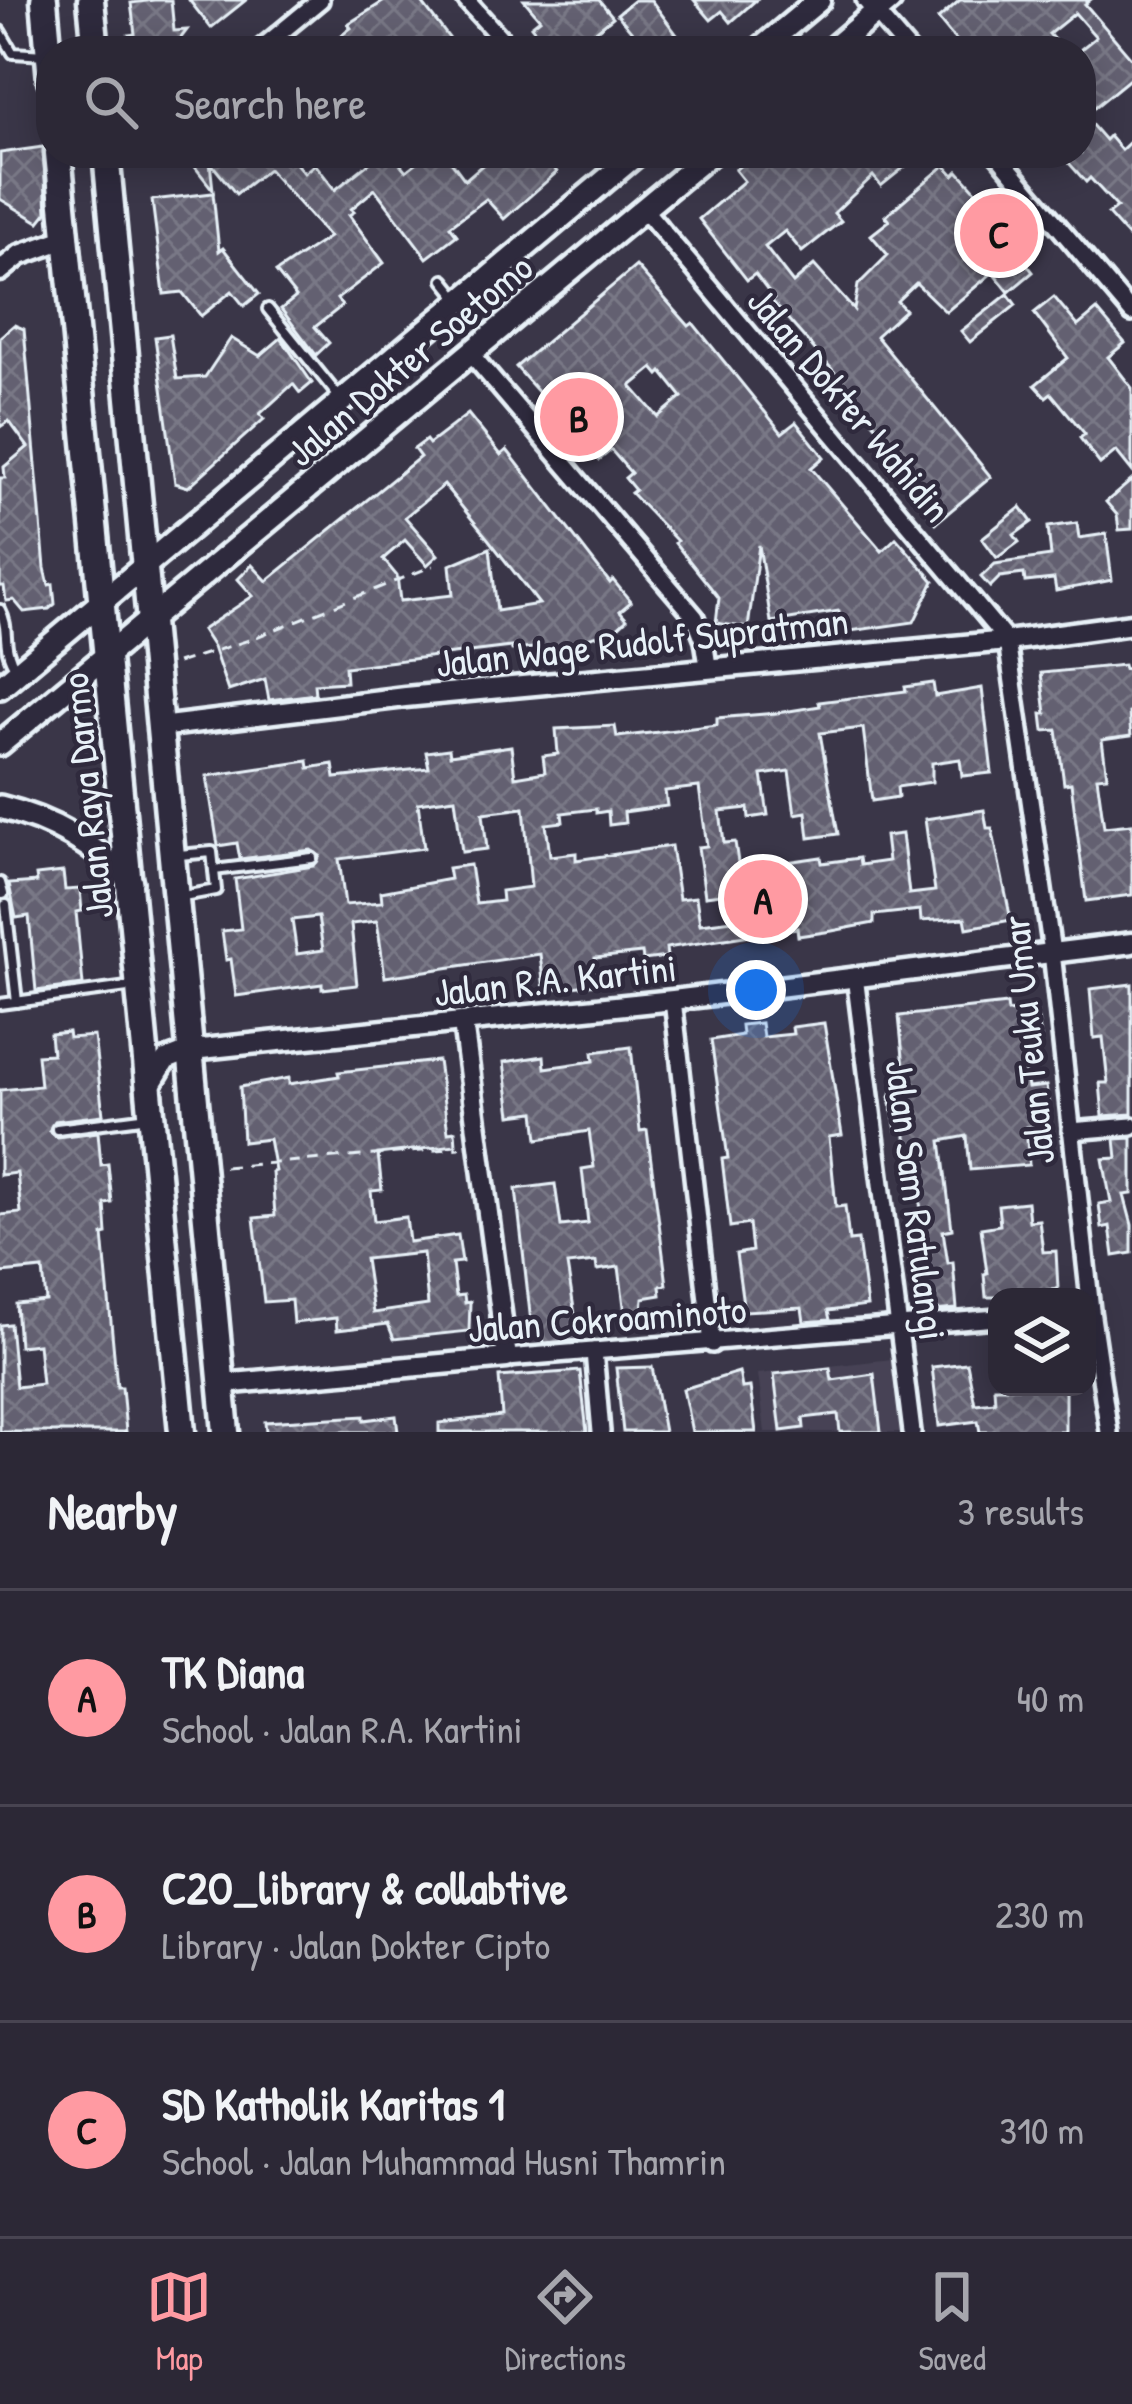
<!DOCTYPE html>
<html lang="en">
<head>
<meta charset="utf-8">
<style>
	body { margin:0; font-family:"Patrick Hand",sans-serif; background:#34303e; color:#f1f3f6 }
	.controls { position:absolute; right:36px; bottom:36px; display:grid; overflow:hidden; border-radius:24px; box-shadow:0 6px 30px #0003 }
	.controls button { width:108px; height:108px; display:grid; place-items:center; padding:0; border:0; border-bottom:3px solid #484451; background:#2c2836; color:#f1f3f6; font:60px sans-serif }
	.you { position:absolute; left:756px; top:990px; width:42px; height:42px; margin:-30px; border:9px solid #fff; border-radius:50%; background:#1a73e8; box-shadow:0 0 0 18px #1a73e833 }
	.badge { display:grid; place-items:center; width:78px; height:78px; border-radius:50%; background:#ff9aa2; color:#111; font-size:39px; font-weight:700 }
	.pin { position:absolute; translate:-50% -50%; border:6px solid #fff; box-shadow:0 3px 12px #0006 }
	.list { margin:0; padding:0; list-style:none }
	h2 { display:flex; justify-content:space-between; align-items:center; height:156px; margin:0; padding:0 48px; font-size:51px }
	h2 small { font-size:39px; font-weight:400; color:#a6a6ad }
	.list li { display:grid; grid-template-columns:78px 1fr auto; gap:36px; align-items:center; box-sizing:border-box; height:216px; padding:0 48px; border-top:3px solid #484451 }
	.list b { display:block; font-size:45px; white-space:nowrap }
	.list p { margin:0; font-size:39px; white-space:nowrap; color:#a6a6ad }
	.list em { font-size:39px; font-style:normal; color:#a6a6ad }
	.icon { flex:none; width:66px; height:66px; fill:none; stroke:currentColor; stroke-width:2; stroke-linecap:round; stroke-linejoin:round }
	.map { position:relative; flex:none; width:1132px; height:1432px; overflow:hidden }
	.search { position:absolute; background:#2c2836; box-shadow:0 6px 30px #0003; left:36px; right:36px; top:36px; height:132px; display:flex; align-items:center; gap:30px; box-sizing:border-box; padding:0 42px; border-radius:48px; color:#a6a6ad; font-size:45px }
	.sheet { height:804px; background:#2c2836 }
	nav { display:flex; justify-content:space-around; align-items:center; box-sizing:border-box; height:168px; border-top:3px solid #484451; background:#2c2836; font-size:33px; color:#a6a6ad }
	nav a { display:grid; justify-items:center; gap:6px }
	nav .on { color:#ff9aa2 }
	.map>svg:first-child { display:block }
	.built { fill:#464354 }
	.building { fill:url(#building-cross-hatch); stroke:#e8f1f8; stroke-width:3; fill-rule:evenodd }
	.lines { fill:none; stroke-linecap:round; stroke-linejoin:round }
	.service-casing { stroke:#e8f1f8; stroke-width:16 }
	.minor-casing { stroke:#e8f1f8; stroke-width:24 }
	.tertiary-casing { stroke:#e8f1f8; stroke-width:27 }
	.secondary-casing { stroke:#e8f1f8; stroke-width:30 }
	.primary-casing { stroke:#e8f1f8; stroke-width:33 }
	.path { stroke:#e8f1f8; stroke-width:3; stroke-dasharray:12 9; stroke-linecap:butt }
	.service { stroke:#2f2a3d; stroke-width:8 }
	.minor { stroke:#2f2a3d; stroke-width:15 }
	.tertiary { stroke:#2f2a3d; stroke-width:18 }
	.secondary { stroke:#2f2a3d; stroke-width:21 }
	.primary { stroke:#2f2a3d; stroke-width:24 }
	.labels { text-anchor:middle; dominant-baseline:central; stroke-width:9; stroke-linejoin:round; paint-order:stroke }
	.street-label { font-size:39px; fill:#e8f1f8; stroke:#2f2a3d }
</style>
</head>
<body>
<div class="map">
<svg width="1132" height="1432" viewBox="0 0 1132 1432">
	<defs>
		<pattern id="building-cross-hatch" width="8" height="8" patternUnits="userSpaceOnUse" patternTransform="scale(3)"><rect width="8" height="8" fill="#636171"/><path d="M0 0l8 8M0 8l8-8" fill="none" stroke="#797886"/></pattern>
	</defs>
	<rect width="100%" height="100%" fill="#3a3648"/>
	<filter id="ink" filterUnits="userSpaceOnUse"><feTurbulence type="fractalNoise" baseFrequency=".00833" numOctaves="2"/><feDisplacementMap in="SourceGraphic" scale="24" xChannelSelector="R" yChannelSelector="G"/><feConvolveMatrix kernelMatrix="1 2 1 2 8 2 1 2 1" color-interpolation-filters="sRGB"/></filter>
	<g filter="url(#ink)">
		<polygon class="built" points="892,1359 900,1432 765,1432 758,1374"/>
		<g class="building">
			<polygon points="154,0 171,0 174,31 187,30 171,51 130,51 128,35 135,34 131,3"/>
			<polygon points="189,0 246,0 211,28"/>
			<polygon points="386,0 420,0 459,51 342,51 334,41 351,28 348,24"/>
			<polygon points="524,0 599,0 613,17 588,37 600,51 551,51 531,26 540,19"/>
			<polygon points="634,0 651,0 689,51 648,51 617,14"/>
			<polygon points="694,0 756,0 731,22 722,11 711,20"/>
			<polygon points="960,0 1090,0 1085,4 1132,59 1132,77 1084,116 1105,140 1109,136 1121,150 1132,140 1132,241 1108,214 1117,207 1090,178 1086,182 1060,153 1081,153 1081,49 1096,37 1075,13 1049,34 1064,51 946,51 957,42 938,19"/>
			<polygon points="43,147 47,212 39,222 0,199 0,153"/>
			<polygon points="203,153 287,153 304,173 315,164 335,190 382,153 391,153 406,171 429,153 445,153 465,180 496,153 543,153 557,172 504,219 486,199 450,226 457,235 427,258 375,189 351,209 354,212 349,215 384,263 337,299 342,306 315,327 329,343 316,355 281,309 296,297 276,272 329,237 268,169 236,194 210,162 213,190 195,167 207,157"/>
			<polygon points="755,153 786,153 799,169 816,153 922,153 881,186 873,176 834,213 841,221 802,252 785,231 765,247 793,283 814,265 854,310 858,285 888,255 871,235 889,221 885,216 945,165 954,175 958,171 1016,235 1009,241 1033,272 1009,292 993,272 946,312 916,283 897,301 905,310 876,336 991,477 936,523 919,503 925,498 895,463 902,457 871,419 874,417 772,301 774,299 755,274 747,280 699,219 744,181 735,170"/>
			<polygon points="213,193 219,251 223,248 259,294 244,306 232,291 201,316 182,292 164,294 152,200"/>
			<path d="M 636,266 L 689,326 L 693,323 L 782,433 L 796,422 L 824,457 L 811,468 L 882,551 L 896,538 L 934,581 L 914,622 L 843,632 L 839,611 L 771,622 L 759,545 L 748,628 L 716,623 L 719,598 L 675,543 L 677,541 L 631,493 L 635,490 L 625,478 L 631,473 L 611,450 L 599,460 L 516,367 ZM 653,368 L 659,375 L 662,372 L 682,397 L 658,417 L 631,386 Z"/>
			<polygon points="1008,294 1016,305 970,342 961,331"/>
			<polygon points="1054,297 1078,326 1097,310 1125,343 1108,357 1132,388 1132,471 1116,451 1100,464 1080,438 1085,434 1051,393 1046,397 1035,385 1068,358 1034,313"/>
			<polygon points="14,325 24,329 45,568 49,585 53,584 55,604 49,609 24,612 14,600 6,601 4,586 0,586 0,478 5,478 4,467 28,447 9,421 0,427 0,337"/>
			<polygon points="170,335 177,379 205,377 231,338 260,356 281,338 312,383 300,393 293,384 260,414 264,419 188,487 175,483 155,337"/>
			<path d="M 468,414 L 501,455 L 507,450 L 610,583 L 613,580 L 631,602 L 620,611 L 627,619 L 614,631 L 556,646 L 512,650 L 511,647 L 345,667 L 346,682 L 314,684 L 315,694 L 269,700 L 265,679 L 228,691 L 213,647 L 202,630 L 253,596 L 238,579 L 252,565 L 267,581 L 420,457 L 414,449 L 426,440 L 429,444 ZM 444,485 L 489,540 L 539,604 L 497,611 L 490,548 L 450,565 L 453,595 L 400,601 L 397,576 L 383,559 L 405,540 L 427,565 L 438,555 L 405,517 Z"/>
			<polygon points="1132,480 1132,529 1119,530 1117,515 1106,502"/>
			<polygon points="1021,507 1032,522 1014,535 1019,542 997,558 982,538"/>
			<polygon points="1077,523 1079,538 1106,534 1112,580 1056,591 1054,579 1025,582 1024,574 1000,577 990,587 981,577 995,564 1051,556 1048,527"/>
			<polygon points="1123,665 1124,669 1132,668 1132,712 1129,713 1131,736 1102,740 1107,776 1097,777 1104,827 1132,824 1132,895 1086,901 1071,783 1064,784 1057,730 1044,731 1042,714 1046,714 1041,673"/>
			<path d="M 933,683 L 935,696 L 982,688 L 992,773 L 962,776 L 960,759 L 932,763 L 932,782 L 897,787 L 898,797 L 872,801 L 863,728 L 820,733 L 838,834 L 809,838 L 806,812 L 795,814 L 789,771 L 762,775 L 768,815 L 749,818 L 748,808 L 720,811 L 724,843 L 735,842 L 739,869 L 821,857 L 822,863 L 859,858 L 860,865 L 888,861 L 885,836 L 902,834 L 909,894 L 935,891 L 925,819 L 984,810 L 987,828 L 992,828 L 1011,920 L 967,928 L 965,918 L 921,921 L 920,910 L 874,915 L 874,923 L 832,931 L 798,936 L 797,928 L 666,948 L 667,957 L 643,960 L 642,953 L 595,958 L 598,984 L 544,990 L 540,954 L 385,977 L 377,921 L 351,924 L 357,985 L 322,989 L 322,984 L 236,996 L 231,959 L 226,960 L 222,931 L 241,929 L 235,879 L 314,866 L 320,856 L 311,850 L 240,859 L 237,843 L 218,846 L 207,776 L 308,761 L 309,768 L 333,764 L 335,778 L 429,768 L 426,752 L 449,749 L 450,755 L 511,746 L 515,777 L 545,772 L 543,756 L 558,754 L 556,729 L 615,726 L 617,737 L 717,725 L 717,718 L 777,713 L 820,706 L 819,702 L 906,691 L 905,687 ZM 699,787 L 707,846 L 698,847 L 705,896 L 729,893 L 733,920 L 700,924 L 696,897 L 679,899 L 671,846 L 576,860 L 576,853 L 550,856 L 546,824 L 563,822 L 562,813 L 596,809 L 596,813 L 608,811 L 609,825 L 625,823 L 624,812 L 667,806 L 665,791 ZM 455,798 L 462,852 L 487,849 L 483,813 L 524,808 L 531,887 L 501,891 L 502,901 L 476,904 L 470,865 L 448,868 L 450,879 L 381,892 L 382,902 L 345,905 L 339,859 L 424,848 L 418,803 ZM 318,917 L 323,950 L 297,954 L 292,920 Z"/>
			<polygon points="63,872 65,890 80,889 82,911 76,912 83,985 36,991 29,916 16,918 9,884 37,882 36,875"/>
			<polygon points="1132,984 1132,1114 1103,1116 1100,1083 1108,1083 1103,1037 1094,1038 1090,989"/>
			<polygon points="1007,1004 1008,1012 1036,1008 1041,1037 1020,1040 1028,1088 1046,1086 1049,1108 1038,1109 1041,1125 1026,1127 1029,1165 970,1170 967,1136 941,1141 952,1229 943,1231 948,1263 953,1262 957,1309 932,1311 928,1286 914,1288 908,1249 916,1248 914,1236 923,1235 920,1202 914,1160 909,1160 905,1129 896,1130 890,1097 892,1091 906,1087 899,1016"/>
			<polygon points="761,1023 763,1037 793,1034 792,1027 824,1023 842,1135 829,1137 836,1207 845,1206 849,1241 858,1240 867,1306 828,1311 830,1320 804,1322 802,1308 744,1311 736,1254 752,1251 749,1224 730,1227 722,1159 728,1158 711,1040 742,1035 741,1025"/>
			<polygon points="68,1032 69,1038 94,1036 103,1115 55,1121 49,1131 57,1137 98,1132 101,1165 108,1164 112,1203 105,1204 107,1234 103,1235 117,1387 122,1387 126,1432 0,1432 0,1325 10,1324 16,1387 42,1384 38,1344 19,1346 16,1304 46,1301 43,1269 0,1273 0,1215 21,1213 17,1173 0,1175 0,1090 40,1086 37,1055 52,1054 50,1034"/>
			<polygon points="631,1047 640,1131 647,1130 667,1285 660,1286 661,1295 643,1298 642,1311 625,1314 619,1267 597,1270 596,1262 567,1265 579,1340 544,1343 542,1330 532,1331 516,1189 555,1184 561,1226 588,1223 582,1169 594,1167 589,1131 538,1139 535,1112 511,1115 504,1062 544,1056 545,1068 594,1061 593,1052"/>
			<path d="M 438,1061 L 448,1132 L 455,1131 L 456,1145 L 378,1154 L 382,1190 L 371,1191 L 374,1221 L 406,1217 L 409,1242 L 458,1235 L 462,1262 L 452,1263 L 456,1296 L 464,1295 L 465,1303 L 470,1302 L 469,1331 L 394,1339 L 388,1324 L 337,1330 L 336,1318 L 293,1323 L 291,1300 L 264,1302 L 254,1218 L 275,1216 L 272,1172 L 275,1171 L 269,1139 L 243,1142 L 240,1087 L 289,1078 L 289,1084 L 339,1076 L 338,1072 ZM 423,1253 L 428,1305 L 373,1313 L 365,1259 Z"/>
			<polygon points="1132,1138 1132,1194 1124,1195 1132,1225 1132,1253 1114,1256 1110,1226 1102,1228 1099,1204 1111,1202 1103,1159 1117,1158 1115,1139"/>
			<polygon points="1027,1202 1029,1221 1039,1220 1043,1252 1056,1251 1058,1289 1034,1292 1035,1297 986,1297 984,1274 987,1273 981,1228 1000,1225 998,1205"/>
			<polygon points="967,1363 975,1404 995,1402 994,1387 1065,1387 1065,1432 980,1432 978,1421 939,1426 932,1367"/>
			<polygon points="652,1367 664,1432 623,1432 616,1368"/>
			<polygon points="830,1368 832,1380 874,1374 881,1432 840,1432 838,1414 803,1418 804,1428 781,1431 774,1374"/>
			<polygon points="580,1371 587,1432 439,1432 439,1423 502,1416 499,1377"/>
			<polygon points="739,1372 742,1388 750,1387 756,1432 692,1432 683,1389"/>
			<polygon points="364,1416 364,1420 396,1416 398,1432 266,1432 265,1422"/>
		</g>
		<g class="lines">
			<defs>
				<g id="service">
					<polyline points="0,31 13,53 45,55"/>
					<polyline points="444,280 460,300"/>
					<polyline points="268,309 339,397"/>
					<path d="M 0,610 C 11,631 0,645 16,669"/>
					<polyline points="179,855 212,852 216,890 183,896"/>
					<polyline points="214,870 312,858"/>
					<polyline points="0,883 3,894"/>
					<polyline points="6,905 17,1002"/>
					<polyline points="0,1004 135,986"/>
					<polyline points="57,1129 149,1117"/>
				</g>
				<g id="minor">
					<polyline points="466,0 512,51"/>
					<polyline points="865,0 909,51"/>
					<polyline points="258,51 320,0"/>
					<polyline points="996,153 1132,313"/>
					<polyline points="644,209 1007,641 1052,952 1091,1310 1109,1432"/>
					<polyline points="471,354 695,617 704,640 708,666"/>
					<polyline points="855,976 912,1432"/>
					<polyline points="673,1000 712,1344"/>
					<polyline points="1071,1131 1132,1126"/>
					<polyline points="594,1351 601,1432"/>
					<polyline points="507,1358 997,1318"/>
				</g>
				<g id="tertiary">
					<polyline points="0,271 20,255 65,239"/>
					<polyline points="159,727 405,697 1007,641 1132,624"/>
					<polyline points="149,1088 166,1060 192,1050 673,1000 1132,943"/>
					<polyline points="222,1384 507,1358 463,1023"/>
				</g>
				<g id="secondary">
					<polyline points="758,51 819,0"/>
					<polyline points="830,51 890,0"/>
					<polyline points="0,687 638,153"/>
					<polyline points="0,744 711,153"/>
					<path d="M 0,807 C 53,820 93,844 131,882"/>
				</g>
				<g id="primary">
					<polyline points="44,0 51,80"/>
					<polyline points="91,0 96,51"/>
					<polyline points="58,153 182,1432"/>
					<polyline points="106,153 226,1432"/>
				</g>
			</defs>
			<use href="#service" class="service-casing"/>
			<use href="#minor" class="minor-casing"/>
			<use href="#tertiary" class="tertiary-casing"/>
			<use href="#secondary" class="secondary-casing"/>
			<use href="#primary" class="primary-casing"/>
			<g class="path">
				<polyline points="177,663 249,640 433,566"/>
				<polyline points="224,1167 460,1148"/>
			</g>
			<use href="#service" class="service"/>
			<use href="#minor" class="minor"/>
			<use href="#tertiary" class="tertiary"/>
			<use href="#secondary" class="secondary"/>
			<use href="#primary" class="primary"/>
		</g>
	</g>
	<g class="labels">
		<g class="street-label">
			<text transform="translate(409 359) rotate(-40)">Jalan Dokter Soetomo</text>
			<text transform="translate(850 404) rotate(50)">Jalan Dokter Wahidin</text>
			<text transform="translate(642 641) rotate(-6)">Jalan Wage Rudolf Supratman</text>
			<text transform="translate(86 796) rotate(-96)">Jalan Raya Darmo</text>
			<text transform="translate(555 979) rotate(-6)">Jalan R.A. Kartini</text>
			<text transform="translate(1027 1040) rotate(-96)">Jalan Teuku Umar</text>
			<text transform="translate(917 1200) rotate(83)">Jalan Sam Ratulangi</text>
			<text transform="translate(607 1318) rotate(-4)">Jalan Cokroaminoto</text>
		</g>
	</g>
</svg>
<div class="controls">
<button><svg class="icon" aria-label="layers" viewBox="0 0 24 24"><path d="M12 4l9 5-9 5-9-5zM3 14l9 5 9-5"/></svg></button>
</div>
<div class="you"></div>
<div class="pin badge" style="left:763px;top:899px">A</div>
<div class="pin badge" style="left:579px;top:417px">B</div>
<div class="pin badge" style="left:999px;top:233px">C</div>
<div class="search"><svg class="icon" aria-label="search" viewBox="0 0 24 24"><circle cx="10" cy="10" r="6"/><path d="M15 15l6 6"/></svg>Search here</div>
</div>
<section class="sheet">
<h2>Nearby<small>3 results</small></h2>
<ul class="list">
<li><span class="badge">A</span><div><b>TK Diana</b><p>School · Jalan R.A. Kartini</p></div><em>40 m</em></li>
<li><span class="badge">B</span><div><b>C2O_library &amp; collabtive</b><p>Library · Jalan Dokter Cipto</p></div><em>230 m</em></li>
<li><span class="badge">C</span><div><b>SD Katholik Karitas 1</b><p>School · Jalan Muhammad Husni Thamrin</p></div><em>310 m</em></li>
</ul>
</section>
<nav>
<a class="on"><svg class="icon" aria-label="map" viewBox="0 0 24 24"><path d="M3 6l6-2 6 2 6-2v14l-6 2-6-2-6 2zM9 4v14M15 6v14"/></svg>Map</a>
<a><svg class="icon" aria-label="directions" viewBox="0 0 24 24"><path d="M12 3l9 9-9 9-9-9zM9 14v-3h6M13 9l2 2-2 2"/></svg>Directions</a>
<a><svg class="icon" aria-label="saved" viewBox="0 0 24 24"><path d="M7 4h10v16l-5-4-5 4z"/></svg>Saved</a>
</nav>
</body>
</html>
